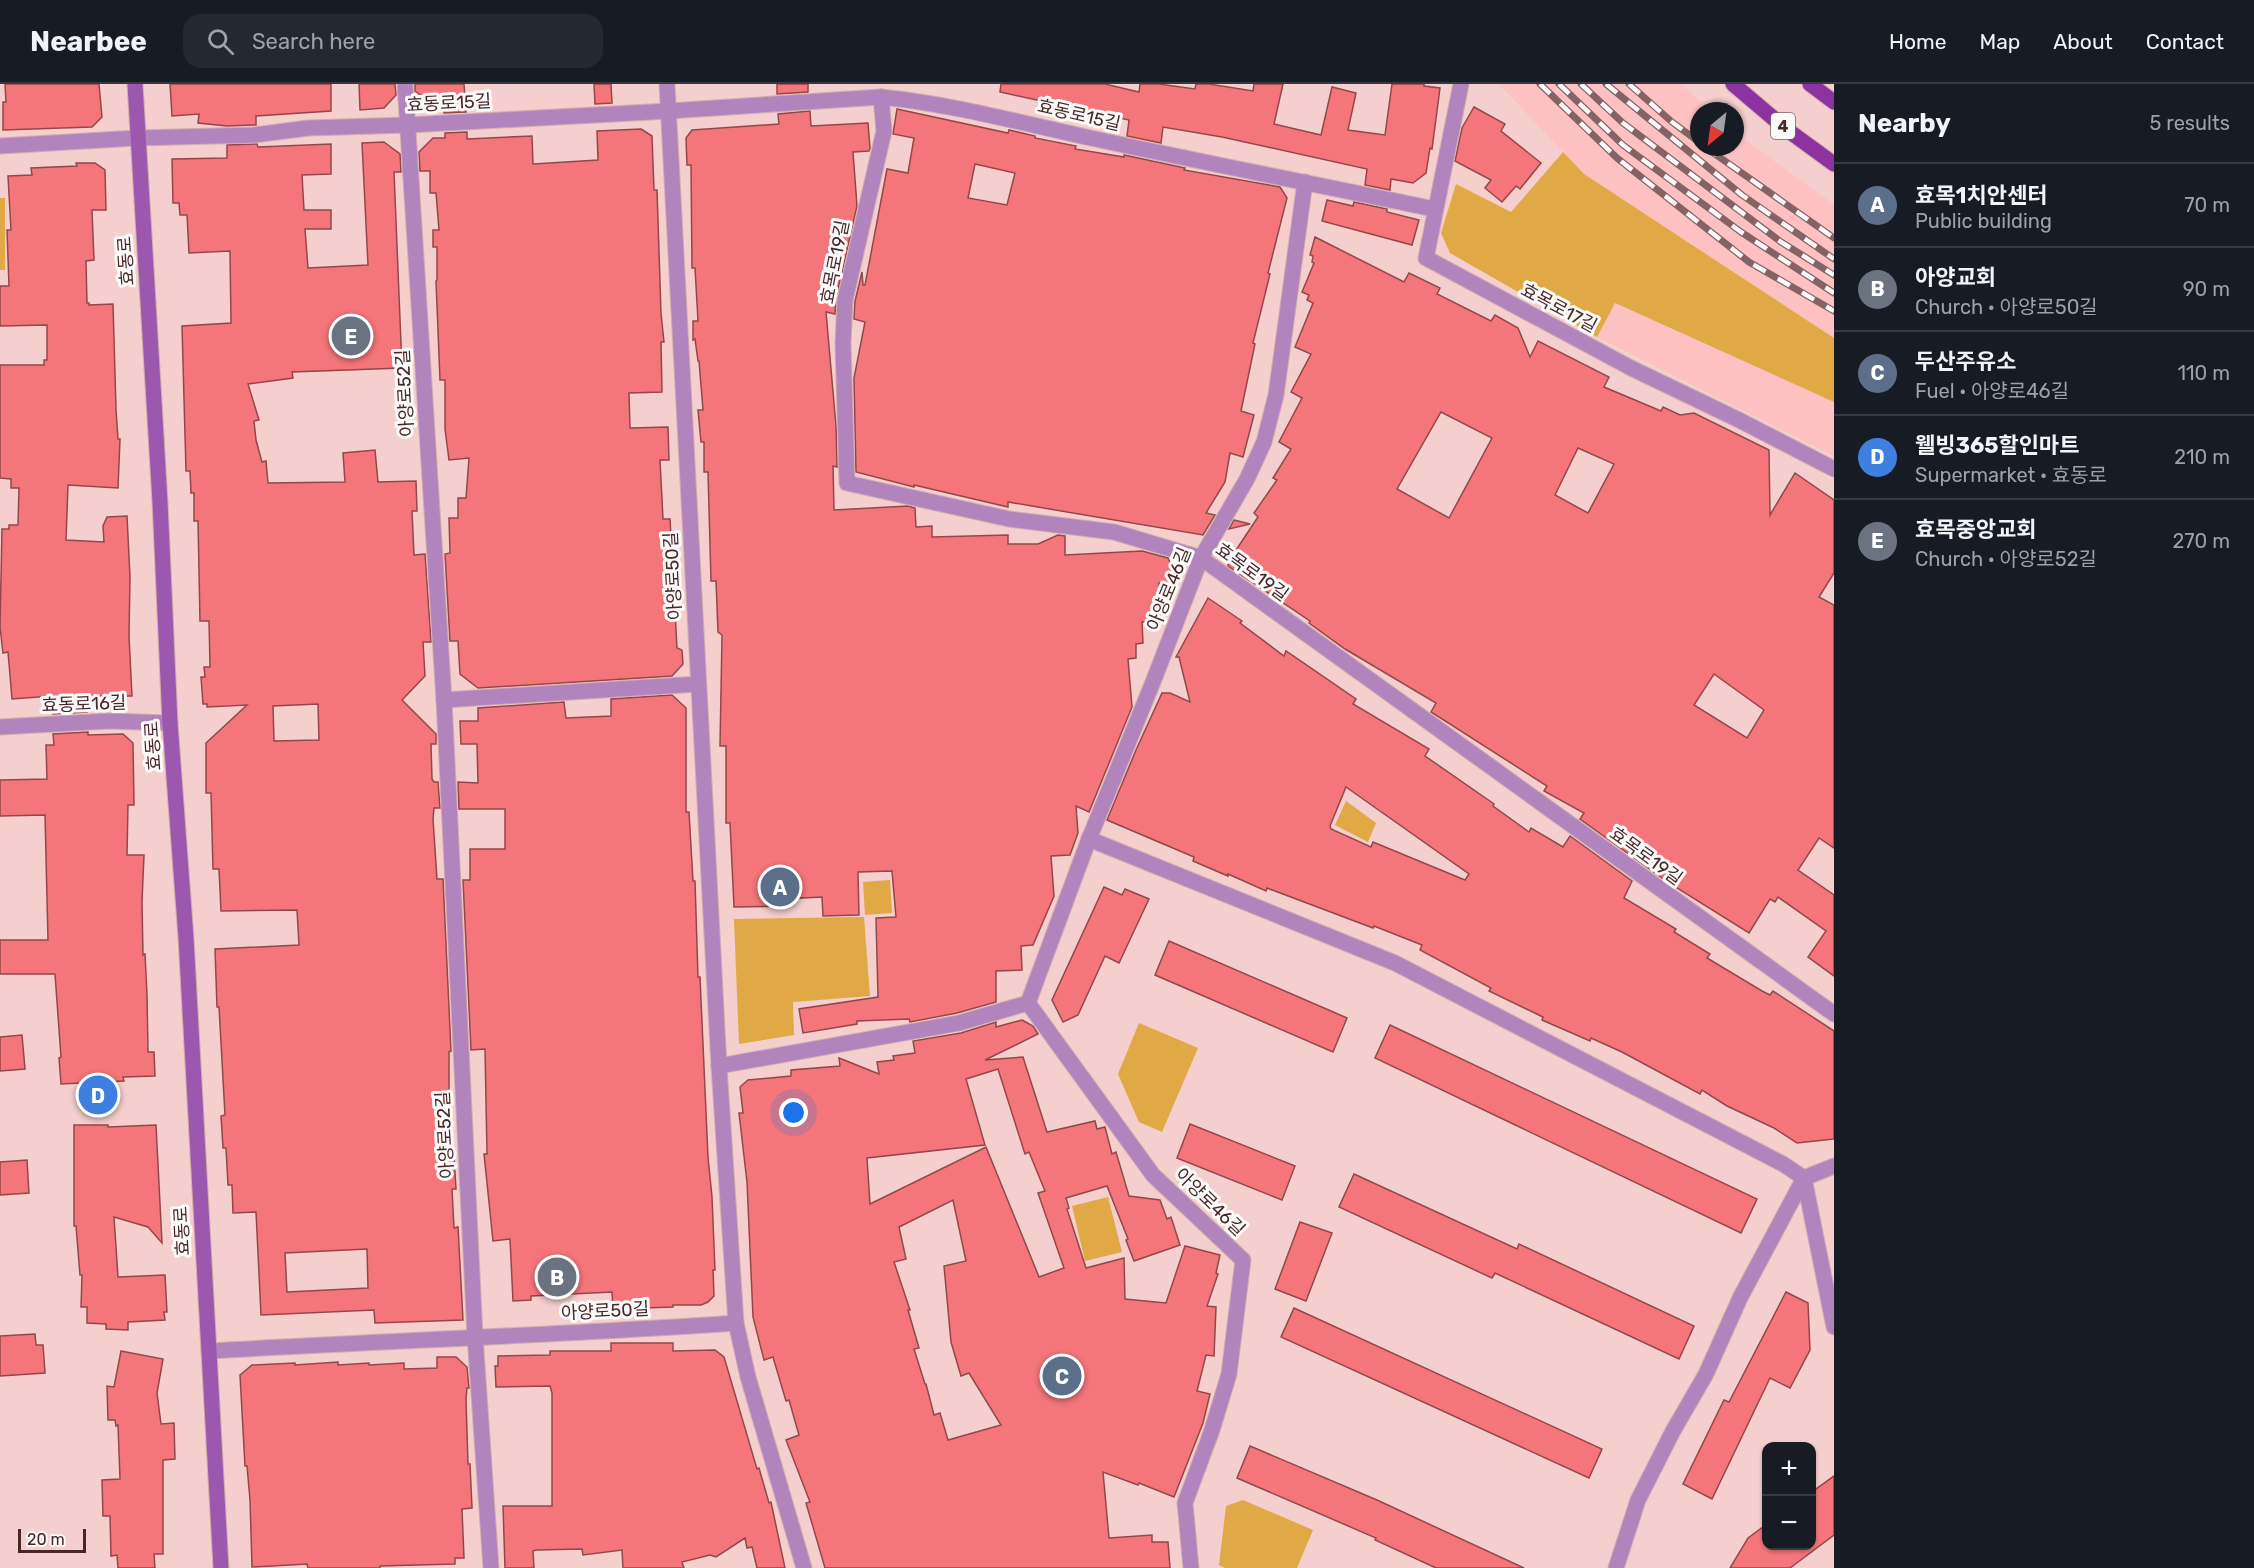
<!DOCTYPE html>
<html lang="en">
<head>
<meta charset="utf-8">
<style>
	body { margin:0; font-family:Rubik,"Noto Sans KR",sans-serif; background:#242831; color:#f1f3f6 }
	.controls { position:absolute; right:18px; bottom:18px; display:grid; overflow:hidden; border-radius:12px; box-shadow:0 2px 4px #0004 }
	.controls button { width:54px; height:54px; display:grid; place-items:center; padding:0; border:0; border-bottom:2px solid #363941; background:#171b24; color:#f1f3f6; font:30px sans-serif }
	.compass { position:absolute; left:1690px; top:18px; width:54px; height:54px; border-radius:50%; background:#171b24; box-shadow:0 2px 4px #0004; rotate:209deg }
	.scale { position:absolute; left:18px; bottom:15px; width:68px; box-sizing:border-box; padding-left:6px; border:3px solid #492728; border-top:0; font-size:16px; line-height:21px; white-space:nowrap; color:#492728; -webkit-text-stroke:4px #fafafa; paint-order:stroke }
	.you { position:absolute; left:794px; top:1029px; width:21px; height:21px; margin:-15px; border:4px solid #fff; border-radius:50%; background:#1a73e8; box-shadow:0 0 0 9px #1a73e833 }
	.badge { display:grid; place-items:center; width:39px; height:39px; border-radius:50%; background:#db2777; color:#fff; font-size:20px; font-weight:700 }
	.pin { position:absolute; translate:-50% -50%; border:3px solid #fff; box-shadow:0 2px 6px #0006 }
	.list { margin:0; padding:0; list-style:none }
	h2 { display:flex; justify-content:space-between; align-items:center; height:78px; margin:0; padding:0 24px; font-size:26px }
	h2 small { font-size:20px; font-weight:400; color:#9ea1a6 }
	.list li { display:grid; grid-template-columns:39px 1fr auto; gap:18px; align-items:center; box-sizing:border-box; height:84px; padding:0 24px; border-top:2px solid #363941 }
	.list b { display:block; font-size:22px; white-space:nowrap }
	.list p { margin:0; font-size:20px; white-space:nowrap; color:#9ea1a6 }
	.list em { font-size:20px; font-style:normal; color:#9ea1a6 }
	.icon { flex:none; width:33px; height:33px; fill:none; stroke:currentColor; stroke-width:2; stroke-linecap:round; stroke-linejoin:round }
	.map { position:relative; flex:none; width:1834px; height:1484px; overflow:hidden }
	header { display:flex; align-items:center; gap:36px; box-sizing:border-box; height:84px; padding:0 30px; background:#171b24; border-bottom:2px solid #363941 }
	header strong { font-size:28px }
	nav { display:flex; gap:33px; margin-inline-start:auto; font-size:21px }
	.search { width:420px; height:54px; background:#242831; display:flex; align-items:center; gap:15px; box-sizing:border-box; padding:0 21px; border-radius:18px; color:#9ea1a6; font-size:22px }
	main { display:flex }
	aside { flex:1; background:#171b24 }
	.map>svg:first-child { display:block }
	.built { fill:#fcc1c0 }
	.green { fill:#e0a945 }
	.building { fill:#f4767b; stroke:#94474a; stroke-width:1.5; fill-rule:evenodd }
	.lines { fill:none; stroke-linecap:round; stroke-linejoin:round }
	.minor-casing { stroke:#d2adad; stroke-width:17 }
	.secondary-casing { stroke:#d2adad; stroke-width:17 }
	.primary-casing { stroke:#d2adad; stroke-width:17 }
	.minor { stroke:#b284be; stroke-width:15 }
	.secondary { stroke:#9c58ae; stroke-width:15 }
	.primary { stroke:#8c33a1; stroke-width:15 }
	.rail-casing { stroke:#866363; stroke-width:7 }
	.rail { stroke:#fafafa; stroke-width:4.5; stroke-dasharray:14; stroke-linecap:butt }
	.labels { text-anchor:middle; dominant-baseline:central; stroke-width:6; stroke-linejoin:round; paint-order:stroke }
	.shield { fill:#fafafa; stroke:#7e6667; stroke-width:1.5 }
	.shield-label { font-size:16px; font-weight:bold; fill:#492728 }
	.street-label { font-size:18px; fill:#492728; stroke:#fafafa }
</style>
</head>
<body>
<header>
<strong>Nearbee</strong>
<div class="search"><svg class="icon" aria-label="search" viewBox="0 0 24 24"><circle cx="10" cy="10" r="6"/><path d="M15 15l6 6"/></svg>Search here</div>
<nav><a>Home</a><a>Map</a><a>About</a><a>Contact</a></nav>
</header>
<main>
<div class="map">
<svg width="1834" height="1484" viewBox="0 0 1834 1484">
	<rect width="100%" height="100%" fill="#f4cfce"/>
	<g class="built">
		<polygon points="1499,0 1681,0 1710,27 1699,27 1699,63 1735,63 1735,48 1834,121 1834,254 1584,90"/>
		<polygon points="1614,219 1834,318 1834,372 1597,253"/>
	</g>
	<g class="green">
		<polygon points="1563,68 1584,90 1834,254 1834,318 1615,219 1597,253 1450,169 1441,149 1456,100 1511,128"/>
		<rect x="0" y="114" width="5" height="72"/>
		<polygon points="1346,717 1376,739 1368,758 1335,741"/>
		<polygon points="890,796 892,829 865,831 863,798"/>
		<polygon points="864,833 870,912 793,918 794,951 739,960 734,835"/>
		<polygon points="1139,939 1198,964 1162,1048 1139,1038 1118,990"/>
		<polygon points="1108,1113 1122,1168 1085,1177 1072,1122"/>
		<polygon points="1243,1416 1313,1446 1297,1484 1225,1484 1219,1481 1226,1422"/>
	</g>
	<g class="building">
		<polygon points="5,0 99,0 102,33 92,43 3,46 3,18 6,18"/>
		<polygon points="170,0 331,0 331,27 256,32 256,41 253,41 227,42 198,39 199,30 172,32"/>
		<polygon points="359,0 395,0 396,11 384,24 360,26"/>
		<polygon points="415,0 464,0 466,28 444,29 444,19 432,20 415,7"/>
		<polygon points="594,0 611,0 612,19 595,20"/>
		<polygon points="777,0 808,0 808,8 777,10"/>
		<polygon points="1001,0 1105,0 1139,8 1140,0 1159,0 1195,5 1196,0 1209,0 1253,7 1254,0 1283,0 1274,40 1321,51 1332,3 1356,9 1348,46 1385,51 1392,0 1424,0 1424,2 1440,4 1432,65 1430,64 1426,89 1413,99 1391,95 1390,106 1365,101 1367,85 1222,53 1163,43 1161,59 1127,52 1129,36 1000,8"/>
		<polygon points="1474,23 1505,40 1501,47 1541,79 1520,105 1516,102 1502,118 1485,104 1491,96 1455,77 1462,44"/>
		<path d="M 897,25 L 1008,49 L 1009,46 L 1035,52 L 1035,54 L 1076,62 L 1075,65 L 1124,73 L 1124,71 L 1185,84 L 1184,86 L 1280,103 L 1287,114 L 1268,189 L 1270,190 L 1253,259 L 1255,260 L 1241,327 L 1254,331 L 1243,373 L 1230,369 L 1225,398 L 1206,429 L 1215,431 L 1203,451 L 1008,418 L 1008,423 L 914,401 L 914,403 L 856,388 L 854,294 L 865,238 L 854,235 L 855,217 L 862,188 L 863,201 L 865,201 L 887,85 L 908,89 L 914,54 L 893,50 ZM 975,80 L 1015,89 L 1007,121 L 968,114 Z"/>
		<polygon points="810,27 811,42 868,39 870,64 869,67 853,68 857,122 836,214 835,230 826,228 836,342 837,383 833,382 834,426 908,422 915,424 916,443 932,442 932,453 1008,451 1008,460 1038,460 1058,451 1065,452 1065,471 1142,467 1168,474 1174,486 1171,507 1159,499 1160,537 1142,538 1143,559 1136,560 1136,574 1128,575 1132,623 1089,728 1076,722 1078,749 1070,771 1051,772 1054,812 1033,861 1021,862 1022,886 996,887 996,918 957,929 910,938 909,935 857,937 857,940 803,949 799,925 878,913 876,834 896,833 892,787 858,788 859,831 823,832 822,813 784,815 785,822 734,823 730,739 726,739 726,662 720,662 722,551 718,548 716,497 711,497 708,388 704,388 704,358 701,358 698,326 703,326 699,277 698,277 695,255 693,256 693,237 698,237 695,184 692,184 691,81 687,81 686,54 692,46 779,40 778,30"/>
		<polygon points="641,45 652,52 654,106 657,106 661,229 664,258 661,258 662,308 629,309 630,344 668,343 669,376 660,376 663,435 670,435 677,564 682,566 683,580 672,592 478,604 460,590 458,557 450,557 445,470 450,469 449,434 458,434 458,414 466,414 469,374 449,376 445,345 445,296 440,296 436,197 437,196 437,163 433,163 433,146 439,146 436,109 430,109 430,87 420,87 419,68 433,54 445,54 445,49 467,48 467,55 532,52 533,80 598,76 597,47"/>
		<path d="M 384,58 L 400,70 L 401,88 L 394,88 L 402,284 L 292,288 L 293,294 L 248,300 L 259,336 L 254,337 L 256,356 L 262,378 L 266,377 L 268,399 L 345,398 L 343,369 L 375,366 L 378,398 L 416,397 L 417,427 L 412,427 L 414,471 L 425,470 L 431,558 L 423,558 L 425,592 L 402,616 L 436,650 L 436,660 L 431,660 L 432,695 L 434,698 L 438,698 L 440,724 L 434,724 L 433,735 L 437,795 L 443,795 L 451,967 L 449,968 L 449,1023 L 451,1072 L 454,1072 L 456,1105 L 452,1105 L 454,1144 L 458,1143 L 463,1236 L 375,1239 L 374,1226 L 261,1231 L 256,1128 L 233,1129 L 232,1101 L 228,1101 L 226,1064 L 223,1064 L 221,1032 L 225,1031 L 219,923 L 217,923 L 215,865 L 299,861 L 297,826 L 221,827 L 219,785 L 213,785 L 211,709 L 206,709 L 206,659 L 247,621 L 207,623 L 207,620 L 203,620 L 201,593 L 205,593 L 204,583 L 210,583 L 209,537 L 200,537 L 198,437 L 194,437 L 194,409 L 191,409 L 190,387 L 186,387 L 182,242 L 231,239 L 230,167 L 189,169 L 187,131 L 180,131 L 179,119 L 173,119 L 172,75 L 227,74 L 227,61 L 257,60 L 258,63 L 331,60 L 331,90 L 302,91 L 304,126 L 331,126 L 331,145 L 305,145 L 308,184 L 368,181 L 362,59 ZM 318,620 L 319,656 L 274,657 L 273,622 ZM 367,1165 L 368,1204 L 287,1208 L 285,1169 Z"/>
		<polygon points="76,79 95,79 105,86 106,126 92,126 94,176 86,177 87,219 89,219 89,221 113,220 116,325 118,355 120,355 118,404 68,401 66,456 104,458 103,442 107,433 127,432 130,493 129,552 132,612 93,612 93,615 87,615 87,628 53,630 52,612 12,615 8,568 3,569 0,543 2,445 9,445 9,441 18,441 19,404 11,404 11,395 0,394 0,281 44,281 44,276 47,276 47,241 0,242 0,202 9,202 7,146 11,146 8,92 32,91 31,84 77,82"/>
		<polygon points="1327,116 1353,122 1354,118 1387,125 1387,128 1419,136 1412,161 1322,137"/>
		<path d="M 1315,153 L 1404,198 L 1409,189 L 1440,204 L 1437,210 L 1491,237 L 1495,231 L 1518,244 L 1530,273 L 1538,257 L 1609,293 L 1604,303 L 1661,327 L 1663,323 L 1680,331 L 1694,329 L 1769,366 L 1770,431 L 1795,389 L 1834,416 L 1834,489 L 1819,513 L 1834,521 L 1834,764 L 1819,754 L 1798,786 L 1834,811 L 1834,892 L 1808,873 L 1826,847 L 1778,813 L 1775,818 L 1770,815 L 1749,849 L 1669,799 L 1580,735 L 1584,729 L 1544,707 L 1547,702 L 1431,628 L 1436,619 L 1345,565 L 1309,539 L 1310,537 L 1228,482 L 1228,478 L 1258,433 L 1254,429 L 1277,396 L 1273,394 L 1291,365 L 1279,358 L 1302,314 L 1291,308 L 1311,270 L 1295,263 L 1313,219 L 1307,216 L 1309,211 L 1302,208 L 1314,179 L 1312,178 L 1313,172 L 1310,171 ZM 1441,328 L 1492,354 L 1449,434 L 1397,405 ZM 1578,364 L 1614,380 L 1588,429 L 1555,411 ZM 1714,590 L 1764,626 L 1747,654 L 1694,621 Z"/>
		<polygon points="1234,436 1250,440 1229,445"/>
		<path d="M 1208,514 L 1242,537 L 1240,539 L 1284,572 L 1286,567 L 1356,615 L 1353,620 L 1429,665 L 1425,672 L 1494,720 L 1493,722 L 1529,748 L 1531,744 L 1563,763 L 1570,752 L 1632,797 L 1624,814 L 1676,845 L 1674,848 L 1710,870 L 1707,874 L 1762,907 L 1770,911 L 1773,907 L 1834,947 L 1834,1055 L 1797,1059 L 1774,1044 L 1727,1022 L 1702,1006 L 1700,1010 L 1622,968 L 1591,954 L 1590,957 L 1542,936 L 1543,933 L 1489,907 L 1491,904 L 1420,866 L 1422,861 L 1374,842 L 1373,844 L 1267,804 L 1266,807 L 1228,790 L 1228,792 L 1193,777 L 1194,773 L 1107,736 L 1136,666 L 1162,609 L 1170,609 L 1190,618 L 1179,573 L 1176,573 ZM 1346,703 L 1469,790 L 1465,796 L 1373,758 L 1371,763 L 1331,745 L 1330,742 Z"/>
		<polygon points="672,611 686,624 686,728 689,728 693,797 695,797 698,893 700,893 708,1073 712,1113 715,1186 713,1186 714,1212 708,1218 701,1221 673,1221 673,1223 613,1225 612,1208 531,1212 531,1216 513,1217 510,1155 493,1157 484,1070 487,1070 485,965 471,966 463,796 470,796 470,765 505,765 505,725 459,725 458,698 478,699 477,660 461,660 460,637 478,637 478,624 564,618 566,634 611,632 611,615"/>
		<polygon points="88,648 88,651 123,650 133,659 134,721 128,721 127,771 144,771 142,818 143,871 145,870 147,911 148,968 154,968 155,992 123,993 124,997 61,1000 59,974 61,973 55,890 0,890 0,856 48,856 45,731 0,732 0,696 47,695 46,661 54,661 53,650"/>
		<polygon points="1104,803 1122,811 1125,805 1149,815 1119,879 1105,872 1078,931 1063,938 1052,916"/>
		<polygon points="1169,857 1347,934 1333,968 1155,891"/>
		<path d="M 1022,936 L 1033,942 L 1038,950 L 985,976 L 1023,973 L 1047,1048 L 1095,1037 L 1097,1045 L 1105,1043 L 1112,1070 L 1116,1068 L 1129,1112 L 1160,1116 L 1167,1135 L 1171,1133 L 1180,1161 L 1134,1177 L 1126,1156 L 1128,1155 L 1107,1102 L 1066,1114 L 1069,1124 L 1067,1125 L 1086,1184 L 1124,1174 L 1125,1215 L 1166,1219 L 1185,1162 L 1220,1171 L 1216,1189 L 1218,1190 L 1207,1222 L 1216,1223 L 1214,1272 L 1206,1271 L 1197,1307 L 1210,1310 L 1203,1339 L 1174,1413 L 1139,1399 L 1138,1401 L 1103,1388 L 1109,1454 L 1152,1451 L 1152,1458 L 1168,1458 L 1170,1484 L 825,1484 L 806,1419 L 810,1418 L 786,1356 L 799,1351 L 789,1316 L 786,1317 L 773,1273 L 764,1276 L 753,1233 L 747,1098 L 739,1029 L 743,1029 L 740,1003 L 748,996 L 791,992 L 791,986 L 840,982 L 839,974 L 879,990 L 877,978 L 894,976 L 893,972 L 915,969 L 913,957 L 961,949 L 996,938 L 996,943 ZM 998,985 L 1025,1070 L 1029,1068 L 1045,1107 L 1038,1109 L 1064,1184 L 1039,1193 L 986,1063 L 870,1120 L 867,1074 L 985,1061 L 966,995 ZM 953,1116 L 966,1177 L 944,1182 L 951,1258 L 961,1292 L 969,1289 L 1001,1341 L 948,1356 L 940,1329 L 934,1331 L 926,1300 L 925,1300 L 914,1265 L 919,1264 L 908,1226 L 910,1226 L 894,1178 L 906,1175 L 899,1143 Z"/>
		<polygon points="1390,941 1757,1115 1741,1149 1375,974"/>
		<polygon points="22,951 25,985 0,987 0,953"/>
		<polygon points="1190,1040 1295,1082 1282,1116 1177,1074"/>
		<polygon points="74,1041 108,1041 108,1043 156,1041 162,1159 148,1143 114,1133 118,1193 165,1191 167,1228 164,1228 165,1236 128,1238 128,1246 106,1245 106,1240 87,1239 87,1223 81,1223 82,1191 80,1191 76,1142 74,1142"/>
		<polygon points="27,1076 29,1109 0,1111 0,1078"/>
		<polygon points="1354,1090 1517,1165 1519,1160 1694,1242 1679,1275 1495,1189 1492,1194 1339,1123"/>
		<polygon points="1300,1138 1332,1149 1306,1217 1275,1205"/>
		<polygon points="1786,1208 1808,1219 1810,1266 1790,1304 1770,1294 1712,1415 1683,1400 1724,1316 1729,1318"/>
		<polygon points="1294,1224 1602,1365 1589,1394 1281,1253"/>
		<polygon points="35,1250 36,1261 43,1261 45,1289 0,1292 0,1252"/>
		<polygon points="611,1259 673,1259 673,1267 715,1266 724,1273 757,1385 759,1384 769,1419 771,1418 785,1484 757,1484 752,1463 747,1464 745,1454 716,1473 710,1471 682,1478 684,1484 623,1484 622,1466 583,1471 582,1465 536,1466 533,1467 534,1484 505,1484 503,1422 552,1422 552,1309 550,1302 496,1303 495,1282 498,1282 498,1272 550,1271 550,1267 611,1267"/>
		<polygon points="121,1267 163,1275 157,1309 161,1340 174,1339 175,1375 163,1376 163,1470 154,1470 155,1484 118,1484 117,1471 111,1472 110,1432 103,1432 102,1396 120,1395 118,1341 116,1342 115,1336 108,1336 107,1302 114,1303"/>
		<polygon points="437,1273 456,1273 467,1283 469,1304 467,1304 466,1315 468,1380 470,1380 472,1424 462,1425 464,1474 455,1474 455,1480 380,1482 380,1484 308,1484 307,1480 252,1483 250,1416 247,1382 245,1382 240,1291 252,1281 295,1279 295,1281 338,1278 338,1281 369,1279 369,1281 404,1279 404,1285 437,1284"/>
		<polygon points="1250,1362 1377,1416 1524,1484 1436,1484 1375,1456 1376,1454 1237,1394"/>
		<polygon points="1834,1392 1834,1451 1790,1484 1730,1484 1748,1454 1767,1440 1767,1461 1812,1461 1812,1408"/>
	</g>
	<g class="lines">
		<defs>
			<g id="minor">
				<polyline points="405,0 444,616 475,1252 491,1484"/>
				<polyline points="667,0 719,982 736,1239 748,1293 804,1484"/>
				<polyline points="1461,0 1426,174 1631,284 1739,336 1834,385"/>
				<polyline points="881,13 884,47 845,216 843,259 847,399 1009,435 1114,448 1201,474 1834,930"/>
				<path d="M 0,62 L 137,54 L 254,51 L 308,44 L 408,41 L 669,27 L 881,13 C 952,20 1021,39 1091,54 C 1205,79 1320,101 1434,125"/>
				<polyline points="444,616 698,600"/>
				<polyline points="0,643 109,637 170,639"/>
				<polyline points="1089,755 1395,879 1783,1080 1804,1094"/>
				<polyline points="719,982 959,939 1028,919"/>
				<polyline points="1804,1094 1834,1243"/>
				<polyline points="1804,1094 1834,1082"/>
				<path d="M 209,1267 C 385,1257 561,1251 736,1239"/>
				<polyline points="1191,1484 1185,1419 1212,1346 1229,1290 1243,1176 1153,1091 1028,919 1089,755 1153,598 1201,474 1247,395 1264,358 1276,311 1305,98"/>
				<polyline points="1616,1484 1638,1416 1673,1347 1706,1290 1740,1214 1804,1094"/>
			</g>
			<polyline id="secondary" points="135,0 160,418 170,639 186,854 221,1484"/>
			<g id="primary">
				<polyline points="1733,0 1786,45 1834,80"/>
				<polyline points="1810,0 1834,18"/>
			</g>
		</defs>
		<use href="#minor" class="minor-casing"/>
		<use href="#secondary" class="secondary-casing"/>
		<use href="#primary" class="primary-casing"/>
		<use href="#minor" class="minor"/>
		<use href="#secondary" class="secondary"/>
		<use href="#primary" class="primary"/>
		<defs>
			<g id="rail">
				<polyline points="1540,0 1617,74 1749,178 1834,227"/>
				<polyline points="1559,0 1623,61 1741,148 1834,209"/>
				<polyline points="1581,0 1623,39 1781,158 1834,191"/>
				<polyline points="1606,0 1742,111 1834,175"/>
				<polyline points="1629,0 1672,38 1699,58"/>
				<polyline points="1705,63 1834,154"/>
			</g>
		</defs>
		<use href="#rail" class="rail-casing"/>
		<use href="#rail" class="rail"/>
	</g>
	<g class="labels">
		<rect class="shield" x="1771" y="29" width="24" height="26" rx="4.5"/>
		<g class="shield-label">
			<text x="1783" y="42">4</text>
		</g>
		<g class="street-label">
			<text transform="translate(449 19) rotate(-3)">효동로15길</text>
			<text transform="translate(1079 31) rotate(13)">효동로15길</text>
			<text transform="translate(126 177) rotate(-94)">효동로</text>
			<text transform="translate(835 178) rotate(-79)">효목로19길</text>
			<text transform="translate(1559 224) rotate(28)">효목로17길</text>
			<text transform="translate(405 309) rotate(-93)">아양로52길</text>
			<text transform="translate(1252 488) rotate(36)">효목로19길</text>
			<text transform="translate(673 492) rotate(-93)">아양로50길</text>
			<text transform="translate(1169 505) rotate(-68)">아양로46길</text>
			<text transform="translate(84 620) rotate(-2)">효동로16길</text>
			<text transform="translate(153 662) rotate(-94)">효동로</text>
			<text transform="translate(1646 772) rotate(36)">효목로19길</text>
			<text transform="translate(445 1051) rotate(-93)">아양로52길</text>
			<text transform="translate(1210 1118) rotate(44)">아양로46길</text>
			<text transform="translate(182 1147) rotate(-93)">효동로</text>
			<text transform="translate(605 1227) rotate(-3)">아양로50길</text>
		</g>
	</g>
</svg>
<div class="controls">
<button>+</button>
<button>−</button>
</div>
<svg class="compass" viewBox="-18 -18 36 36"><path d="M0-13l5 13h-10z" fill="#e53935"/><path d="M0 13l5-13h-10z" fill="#9ea1a6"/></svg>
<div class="scale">20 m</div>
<div class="you"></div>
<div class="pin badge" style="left:780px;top:803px;background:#5c6f8a">A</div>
<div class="pin badge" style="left:557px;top:1193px;background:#6b7280">B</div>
<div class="pin badge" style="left:1062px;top:1292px;background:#5c6f8a">C</div>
<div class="pin badge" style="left:98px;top:1011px;background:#3f7fe0">D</div>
<div class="pin badge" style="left:351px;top:252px;background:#6b7280">E</div>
</div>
<aside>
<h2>Nearby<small>5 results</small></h2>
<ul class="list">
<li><span class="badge" style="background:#5c6f8a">A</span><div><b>효목1치안센터</b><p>Public building</p></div><em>70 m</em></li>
<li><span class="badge" style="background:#6b7280">B</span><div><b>아양교회</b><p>Church · 아양로50길</p></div><em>90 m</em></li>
<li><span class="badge" style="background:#5c6f8a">C</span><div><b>두산주유소</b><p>Fuel · 아양로46길</p></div><em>110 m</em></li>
<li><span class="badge" style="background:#3f7fe0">D</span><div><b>웰빙365할인마트</b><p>Supermarket · 효동로</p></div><em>210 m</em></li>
<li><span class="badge" style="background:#6b7280">E</span><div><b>효목중앙교회</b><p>Church · 아양로52길</p></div><em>270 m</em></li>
</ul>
</aside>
</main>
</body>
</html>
